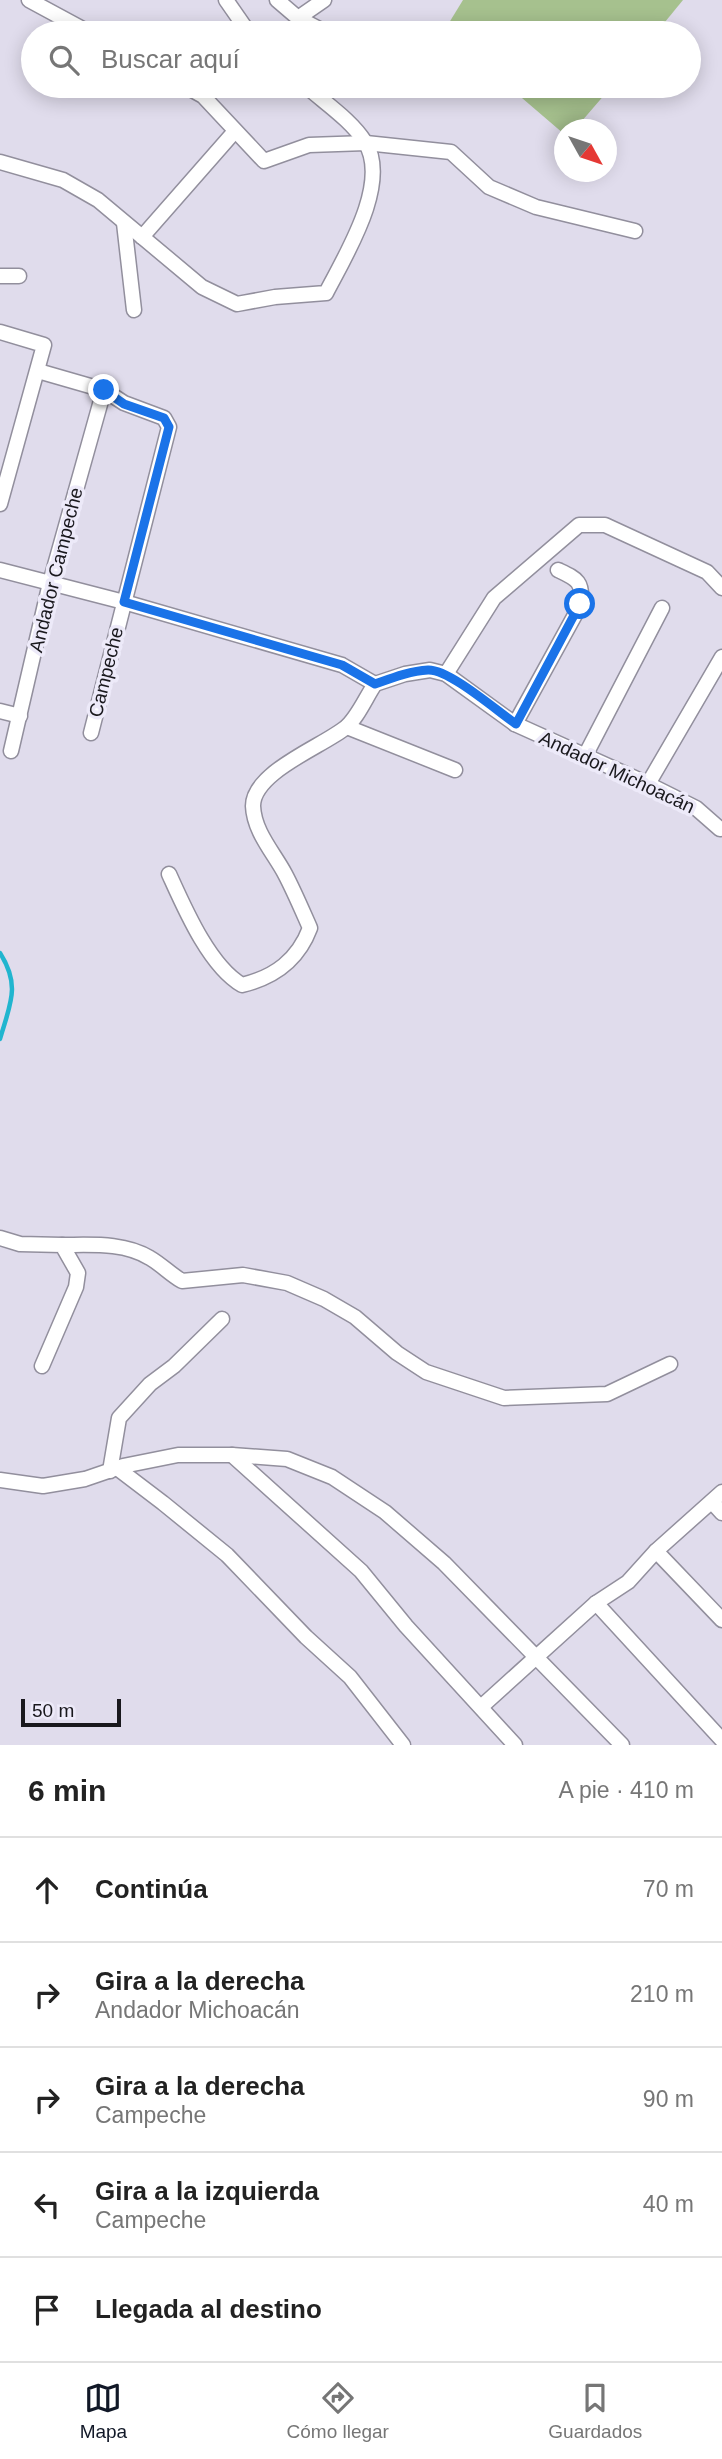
<!DOCTYPE html>
<html lang="es">
<head>
<meta charset="utf-8">
<style>
	body { margin:0; font-family:Helvetica,sans-serif; background:#f2f2f2; color:#222 }
	.compass { position:absolute; left:554px; top:119px; width:63px; height:63px; border-radius:50%; background:#fff; box-shadow:0 4px 18px #0003; rotate:130deg }
	.scale { position:absolute; left:21px; bottom:18px; width:100px; box-sizing:border-box; padding-left:7px; border:4px solid #19181d; border-top:0; font-size:19px; line-height:24px; white-space:nowrap; color:#19181d; -webkit-text-stroke:5px #edeaf9; paint-order:stroke }
	.stop { position:absolute; width:21px; height:21px; margin:-16px; border:5px solid #1a73e8; border-radius:50%; background:#fff }
	.stop.end { background:#1a73e8; border-color:#fff; box-shadow:0 2px 7px #0008 }
	.list { margin:0; padding:0; list-style:none }
	h2 { display:flex; justify-content:space-between; align-items:center; height:91px; margin:0; padding:0 28px; font-size:30px }
	h2 small { font-size:23px; font-weight:400; color:#767676 }
	.list li { display:grid; grid-template-columns:46px 1fr auto; gap:21px; align-items:center; box-sizing:border-box; height:105px; padding:0 28px; border-top:2px solid #e0e0e0 }
	.list b { display:block; font-size:26px; white-space:nowrap }
	.list p { margin:0; font-size:23px; white-space:nowrap; color:#767676 }
	.list em { font-size:23px; font-style:normal; color:#767676 }
	.icon { flex:none; width:38px; height:38px; fill:none; stroke:currentColor; stroke-width:2; stroke-linecap:round; stroke-linejoin:round }
	.map { position:relative; flex:none; width:722px; height:1745px; overflow:hidden }
	.search { position:absolute; background:#fff; box-shadow:0 4px 18px #0003; left:21px; right:21px; top:21px; height:77px; display:flex; align-items:center; gap:18px; box-sizing:border-box; padding:0 24px; border-radius:38px; color:#767676; font-size:26px }
	.sheet { height:616px; background:#fff }
	nav { display:flex; justify-content:space-around; align-items:center; box-sizing:border-box; height:98px; border-top:2px solid #e0e0e0; background:#fff; font-size:19px; color:#767676 }
	nav a { display:grid; justify-items:center; gap:4px }
	nav .on { color:#111827 }
	.map>svg:first-child { display:block }
	.green { fill:#a6c18e }
	.lines { fill:none; stroke-linecap:round; stroke-linejoin:round }
	.stream { stroke:#21b5cf; stroke-width:4.5 }
	.minor-casing { stroke:#928f9d; stroke-width:17 }
	.minor { stroke:#fff; stroke-width:14 }
	.route { stroke:#1a73e8; stroke-width:9 }
	.labels { text-anchor:middle; dominant-baseline:central; stroke-width:7; stroke-linejoin:round; paint-order:stroke }
	.street-label { font-size:19px; fill:#19181d; stroke:#edeaf9 }
</style>
</head>
<body>
<div class="map">
<svg width="722" height="1745" viewBox="0 0 722 1745">
	<rect width="100%" height="100%" fill="#e0dcec"/>
	<g class="green">
		<polygon points="463,0 683,0 656,33 447,33 444,31"/>
		<polygon points="508,86 612,86 575,129 564,130 564,134"/>
	</g>
	<g class="lines">
		<path class="stream" d="M 0,953 C 21,986 10,1004 0,1039"/>
		<defs>
			<g id="minor">
				<polyline points="29,0 90,33"/>
				<polyline points="226,0 249,33"/>
				<polyline points="277,0 298,18 323,31"/>
				<polyline points="298,18 324,0"/>
				<polyline points="185,86 203,96 264,161 309,145 366,143 451,152 489,187 536,207 635,231"/>
				<path d="M 0,162 L 63,180 L 98,200 L 202,287 L 237,304 L 275,297 L 326,293 C 345,256 391,183 365,142 C 351,120 325,103 306,86"/>
				<polyline points="124,223 134,310"/>
				<polyline points="142,237 235,131"/>
				<polyline points="0,276 19,276"/>
				<polyline points="0,332 44,345 0,504"/>
				<polyline points="38,371 104,390 124,403 164,418 169,427 91,733"/>
				<polyline points="0,570 124,602 342,665 375,684 405,674 430,670 446,674 515,724 648,784 696,808 720,829"/>
				<polyline points="446,674 494,598 579,525 605,525 707,572 722,588"/>
				<polyline points="0,711 20,716"/>
				<path d="M 515,724 L 581,604 C 583,581 577,579 558,570"/>
				<polyline points="347,727 455,770"/>
				<polyline points="11,751 50,583 104,390"/>
				<polyline points="585,756 662,608"/>
				<polyline points="648,784 722,657"/>
				<path d="M 169,874 C 184,907 209,966 242,985 C 275,977 298,960 310,928 C 302,910 294,891 285,874 C 274,853 254,832 253,806 C 253,772 323,746 345,728 C 357,719 366,697 375,684"/>
				<polyline points="0,1238 20,1244 62,1245 78,1273 76,1287 42,1366"/>
				<path d="M 62,1245 C 91,1245 124,1242 150,1258 C 162,1265 170,1274 182,1281 L 243,1275 L 287,1283 L 324,1299 L 355,1317 L 397,1353 L 426,1372 L 504,1398 L 607,1394 L 670,1364"/>
				<polyline points="232,1455 361,1571 406,1626 515,1745"/>
				<polyline points="117,1468 163,1503 227,1555 306,1637 350,1677 403,1745"/>
				<polyline points="110,1471 119,1418 150,1384 174,1366 222,1319"/>
				<polyline points="0,1480 43,1486 85,1479 123,1466 178,1455 232,1455 287,1459 332,1477 385,1512 444,1563 622,1745"/>
				<polyline points="712,1502 722,1513"/>
				<polyline points="656,1551 722,1620"/>
				<polyline points="596,1603 722,1740"/>
				<polyline points="481,1707 596,1603 628,1582 656,1551 722,1492"/>
			</g>
		</defs>
		<use href="#minor" class="minor-casing"/>
		<use href="#minor" class="minor"/>
	</g>
	<g class="lines">
		<path class="route" d="M 104,390 L 124,404 L 164,418 L 169,427 L 124,602 L 342,665 L 375,684 C 392,678 410,671 428,670 C 449,669 497,711 516,724 L 580,604"/>
	</g>
	<g class="labels">
		<g class="street-label">
			<text transform="translate(56 570) rotate(-76)">Andador Campeche</text>
			<text transform="translate(106 672) rotate(-76)">Campeche</text>
			<text transform="translate(617 772) rotate(25)">Andador Michoacán</text>
		</g>
	</g>
</svg>
<svg class="compass" viewBox="-18 -18 36 36"><path d="M0-13l5 13h-10z" fill="#e53935"/><path d="M0 13l5-13h-10z" fill="#767676"/></svg>
<div class="scale">50 m</div>
<div class="stop" style="left:580px;top:604px"></div>
<div class="stop end" style="left:104px;top:390px"></div>
<div class="search"><svg class="icon" aria-label="search" viewBox="0 0 24 24"><circle cx="10" cy="10" r="6"/><path d="M15 15l6 6"/></svg>Buscar aquí</div>
</div>
<section class="sheet">
<h2>6 min<small>A pie · 410 m</small></h2>
<ul class="list">
<li><svg class="icon" aria-label="ahead" viewBox="0 0 24 24"><path d="M12 20V5M6 11l6-6 6 6"/></svg><div><b>Continúa</b></div><em>70 m</em></li>
<li><svg class="icon" aria-label="right" viewBox="0 0 24 24"><path d="M7 20v-9h11M14 6l5 5-5 5"/></svg><div><b>Gira a la derecha</b><p>Andador Michoacán</p></div><em>210 m</em></li>
<li><svg class="icon" aria-label="right" viewBox="0 0 24 24"><path d="M7 20v-9h11M14 6l5 5-5 5"/></svg><div><b>Gira a la derecha</b><p>Campeche</p></div><em>90 m</em></li>
<li><svg class="icon" aria-label="left" viewBox="0 0 24 24"><path d="M17 20v-9H6M10 6l-5 5 5 5"/></svg><div><b>Gira a la izquierda</b><p>Campeche</p></div><em>40 m</em></li>
<li><svg class="icon" aria-label="arrive" viewBox="0 0 24 24"><path d="M6 21V4h12l-3 4 3 4H6"/></svg><div><b>Llegada al destino</b></div></li>
</ul>
</section>
<nav>
<a class="on"><svg class="icon" aria-label="map" viewBox="0 0 24 24"><path d="M3 6l6-2 6 2 6-2v14l-6 2-6-2-6 2zM9 4v14M15 6v14"/></svg>Mapa</a>
<a><svg class="icon" aria-label="directions" viewBox="0 0 24 24"><path d="M12 3l9 9-9 9-9-9zM9 14v-3h6M13 9l2 2-2 2"/></svg>Cómo llegar</a>
<a><svg class="icon" aria-label="saved" viewBox="0 0 24 24"><path d="M7 4h10v16l-5-4-5 4z"/></svg>Guardados</a>
</nav>
</body>
</html>
